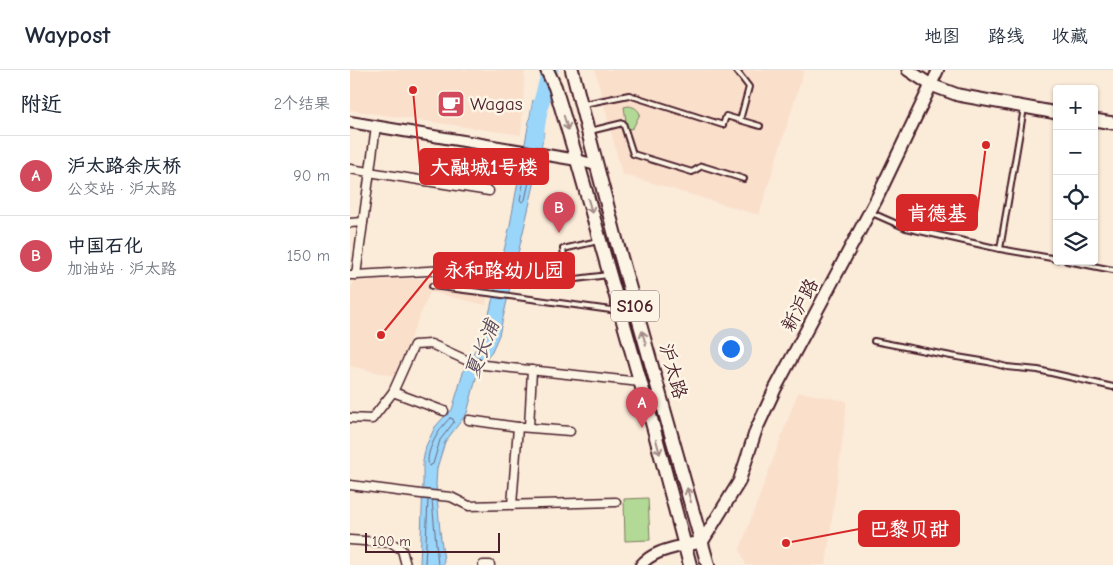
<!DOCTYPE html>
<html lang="zh">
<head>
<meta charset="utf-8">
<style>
	body { margin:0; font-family:"Comic Neue","LXGW WenKai TC",sans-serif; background:#f6f6f7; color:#1f2937 }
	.controls { position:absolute; right:15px; top:15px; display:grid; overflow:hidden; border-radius:5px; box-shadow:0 1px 4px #0004 }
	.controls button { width:45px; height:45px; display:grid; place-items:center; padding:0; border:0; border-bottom:1px solid #e0e1e3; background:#fff; color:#1f2937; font:25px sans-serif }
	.scale { position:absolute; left:15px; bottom:12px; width:135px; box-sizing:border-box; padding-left:5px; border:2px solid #4a1f2b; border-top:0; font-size:14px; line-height:18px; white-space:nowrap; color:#4a1f2b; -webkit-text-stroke:4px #fcf5e5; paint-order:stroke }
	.you { position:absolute; left:380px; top:278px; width:18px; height:18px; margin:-12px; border:4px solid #fff; border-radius:50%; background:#1a73e8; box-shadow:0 0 0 8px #1a73e833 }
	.badge { display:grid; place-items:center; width:32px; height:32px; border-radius:50%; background:#d1495b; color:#fff; font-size:16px; font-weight:700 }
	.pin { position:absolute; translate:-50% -41px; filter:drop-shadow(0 1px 2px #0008) }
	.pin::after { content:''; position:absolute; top:26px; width:18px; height:15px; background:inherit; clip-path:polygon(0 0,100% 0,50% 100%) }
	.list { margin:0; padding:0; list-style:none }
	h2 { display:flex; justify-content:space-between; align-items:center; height:65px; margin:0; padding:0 20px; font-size:21px }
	h2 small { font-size:16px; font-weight:400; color:#747a83 }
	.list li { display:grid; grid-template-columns:32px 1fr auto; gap:15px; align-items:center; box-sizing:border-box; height:80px; padding:0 20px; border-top:1px solid #e0e1e3 }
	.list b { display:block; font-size:19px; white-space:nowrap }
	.list p { margin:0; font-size:16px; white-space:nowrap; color:#747a83 }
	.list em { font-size:16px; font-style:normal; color:#747a83 }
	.icon { flex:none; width:28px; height:28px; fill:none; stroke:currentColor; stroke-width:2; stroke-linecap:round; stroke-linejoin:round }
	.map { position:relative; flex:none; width:763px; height:495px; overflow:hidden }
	header { display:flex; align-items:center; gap:30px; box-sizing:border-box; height:70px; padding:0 25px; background:#fff; border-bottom:1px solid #e0e1e3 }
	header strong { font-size:24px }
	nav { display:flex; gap:28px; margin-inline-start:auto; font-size:18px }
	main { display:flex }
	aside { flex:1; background:#fff }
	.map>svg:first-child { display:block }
	.built { fill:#fadfcb }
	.green { fill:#b2da96; stroke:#7e7c60 }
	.water { fill:#9ad5fa; stroke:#7a8ca7 }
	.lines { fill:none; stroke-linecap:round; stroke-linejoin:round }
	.shore { stroke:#6a687e; stroke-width:1 }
	.river { stroke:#9ad5fa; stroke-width:16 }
	.service-casing { stroke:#4a1f2b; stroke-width:8 }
	.minor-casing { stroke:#4a1f2b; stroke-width:11 }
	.tertiary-casing { stroke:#4a1f2b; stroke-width:14 }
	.secondary-casing { stroke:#4a1f2b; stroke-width:15 }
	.primary-casing { stroke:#4a1f2b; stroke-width:16 }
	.service { stroke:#fcf5e5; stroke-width:4 }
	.minor { stroke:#fcf5e5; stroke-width:8 }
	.tertiary { stroke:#fcf5e5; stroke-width:10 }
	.secondary { stroke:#fcf5e5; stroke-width:11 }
	.primary { stroke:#fcf5e5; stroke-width:12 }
	.oneway { stroke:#a38a88 }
	.labels { text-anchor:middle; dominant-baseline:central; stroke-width:5; stroke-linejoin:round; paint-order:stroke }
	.shield { fill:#fcf5e5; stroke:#7f5f63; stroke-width:1 }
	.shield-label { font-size:18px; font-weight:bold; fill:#4a1f2b }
	.poi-label { font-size:19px; fill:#4a1f2b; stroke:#fcf5e5; text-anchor:start }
	.street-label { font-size:19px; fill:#4a1f2b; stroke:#fcf5e5 }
	.water-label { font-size:20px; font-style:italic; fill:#5e4c5f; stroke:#fcf5e5 }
	.leader { fill:none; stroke:#d62828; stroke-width:2 }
	.callout-dot { fill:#d62828; stroke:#fcf5e5; stroke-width:2 }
	.callout { fill:#d62828; stroke:#d62828; stroke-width:2 }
	.callout-label { font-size:20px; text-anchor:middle; font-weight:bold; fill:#fff }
</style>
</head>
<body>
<header>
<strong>Waypost</strong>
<nav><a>地图</a><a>路线</a><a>收藏</a></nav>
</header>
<main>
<aside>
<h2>附近<small>2个结果</small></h2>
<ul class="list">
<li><span class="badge">A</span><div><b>沪太路余庆桥</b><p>公交站 · 沪太路</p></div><em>90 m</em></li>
<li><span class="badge">B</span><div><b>中国石化</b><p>加油站 · 沪太路</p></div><em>150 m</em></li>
</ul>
</aside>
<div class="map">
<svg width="763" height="495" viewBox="0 0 763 495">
	<rect width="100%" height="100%" fill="#fbebd9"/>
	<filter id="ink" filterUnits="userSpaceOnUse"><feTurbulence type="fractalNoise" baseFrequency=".02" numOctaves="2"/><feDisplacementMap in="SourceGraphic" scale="10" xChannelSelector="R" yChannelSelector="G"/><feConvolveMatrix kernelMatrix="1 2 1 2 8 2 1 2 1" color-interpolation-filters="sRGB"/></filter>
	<g filter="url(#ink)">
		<g class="built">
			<polygon points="0,0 175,0 171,65 0,40"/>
			<polygon points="245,0 454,0 409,145 272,104"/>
			<polygon points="43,209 85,209 139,216 136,235 80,222 44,306 0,296 0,219 4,212"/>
			<polygon points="448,322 496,331 496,342 476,495 396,495 390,479"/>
		</g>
		<g class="green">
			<path d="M 279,36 C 284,37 288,39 290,44 L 283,58 L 280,59 L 277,57 L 274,37 Z"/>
			<polygon points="298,428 300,470 275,471 274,429"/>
		</g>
		<polygon class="water" points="183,30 194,62 187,102 149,265 142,281 129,297 117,343 95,372 87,398 86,414 90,461 94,491 93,495 70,495 73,413 73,391 76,376 85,357 93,348 102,340 115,296 131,271 136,257 160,155"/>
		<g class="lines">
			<g class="shore">
				<polyline points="178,88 170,130 172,132 175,130 184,89"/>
				<path d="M 100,348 L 103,349 L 104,352 L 90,370 L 83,394 L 79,396 C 74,383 90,357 100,348 Z"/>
				<polyline points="82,430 88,495"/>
				<polyline points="75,495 78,430"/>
			</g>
			<polyline class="river" points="185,68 190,37 200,0"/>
			<defs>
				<g id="service">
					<polyline points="386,0 399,17 390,50"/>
					<polyline points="234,34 279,25 373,55 376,46 410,56"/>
					<polyline points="240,61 273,53 283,84 342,102 352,96 394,109"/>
					<polyline points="522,143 556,158 650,179 707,189"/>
					<polyline points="248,171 213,179 218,210 258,205"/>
					<polyline points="650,179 674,38"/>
					<polyline points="717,191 763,200"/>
					<polyline points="82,216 138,223 268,241"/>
					<polyline points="524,271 601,286 638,292 657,297 688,300 763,317"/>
				</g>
				<g id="minor">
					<polyline points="0,99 139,121"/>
					<polyline points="0,153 13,152"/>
					<polyline points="0,205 6,205 26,56"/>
					<polyline points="6,205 131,198"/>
					<polyline points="43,322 94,341"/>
					<polyline points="0,348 22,349 43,322 64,275 81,274 116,290 134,295 290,312"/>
					<polyline points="119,350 168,357 220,361"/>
					<polyline points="0,415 71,424 101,427 119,436 266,432"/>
					<polyline points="162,435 168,357 179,357 182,300"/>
					<polyline points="0,470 42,473 52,480 56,495"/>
					<polyline points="133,495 140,495"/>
				</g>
				<g id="tertiary">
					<polyline points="581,15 588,0"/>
					<polyline points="0,52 227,90 246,95"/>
					<path d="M 291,495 C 302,482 319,479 335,475"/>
				</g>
				<g id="secondary">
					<polyline points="558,0 581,15 608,25 707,43"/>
					<polyline points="744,50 763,53"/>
					<polyline points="335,475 352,472 389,412 406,360 425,319 526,130 581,15"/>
				</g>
				<g id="primary">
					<polyline points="197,0 205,17 227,90 303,356 340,495"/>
					<polyline points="222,0 267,173 358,495"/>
				</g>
			</defs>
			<use href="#service" class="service-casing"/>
			<use href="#minor" class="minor-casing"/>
			<use href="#tertiary" class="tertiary-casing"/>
			<use href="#secondary" class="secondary-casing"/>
			<use href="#primary" class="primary-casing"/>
			<use href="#service" class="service"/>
			<use href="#minor" class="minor"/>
			<use href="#tertiary" class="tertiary"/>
			<use href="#secondary" class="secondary"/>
			<use href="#primary" class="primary"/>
		</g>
		<defs><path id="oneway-shaft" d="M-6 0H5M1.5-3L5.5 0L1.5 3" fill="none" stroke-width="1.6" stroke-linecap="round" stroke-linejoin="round" transform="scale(1.25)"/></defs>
		<g class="oneway">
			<use href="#oneway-shaft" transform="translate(216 53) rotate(73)"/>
			<use href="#oneway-shaft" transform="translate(240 136) rotate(74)"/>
			<use href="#oneway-shaft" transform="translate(294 268) rotate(-106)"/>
			<use href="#oneway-shaft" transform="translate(308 377) rotate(75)"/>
			<use href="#oneway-shaft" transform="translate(339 425) rotate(-106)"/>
		</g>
	</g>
	<defs>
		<symbol id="cafe-square" viewBox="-11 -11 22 22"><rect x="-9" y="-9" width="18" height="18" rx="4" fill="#d1495b" stroke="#fcf5e5"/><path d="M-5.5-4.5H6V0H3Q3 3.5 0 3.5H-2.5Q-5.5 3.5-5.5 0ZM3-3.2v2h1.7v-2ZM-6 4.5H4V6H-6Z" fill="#fff"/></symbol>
	</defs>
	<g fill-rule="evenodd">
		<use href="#cafe-square" x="85" y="18" width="32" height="32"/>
	</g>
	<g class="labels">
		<rect class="shield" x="261" y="220.5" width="48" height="31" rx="4"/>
		<g class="shield-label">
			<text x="285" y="236">S106</text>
		</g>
		<g class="poi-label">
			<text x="120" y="34">Wagas</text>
		</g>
		<g class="street-label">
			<text transform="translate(450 235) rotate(-62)">新沪路</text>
			<text transform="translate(323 301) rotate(74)">沪太路</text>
		</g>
		<g class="water-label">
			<text transform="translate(132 279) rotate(-69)">夏长浦</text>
		</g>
	</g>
	<path class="leader" d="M63 20L70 97M636 75L627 143M31 265L84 200M436 473L509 459"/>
	<g class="callout-dot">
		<circle cx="63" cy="20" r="5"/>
		<circle cx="636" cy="75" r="5"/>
		<circle cx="31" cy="265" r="5"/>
		<circle cx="436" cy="473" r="5"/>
	</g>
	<g class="callout">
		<rect x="70" y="79" width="128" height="35" rx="5"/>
		<rect x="547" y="125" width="80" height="35" rx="5"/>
		<rect x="84" y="183" width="140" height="35" rx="5"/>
		<rect x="509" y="441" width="100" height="35" rx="5"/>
	</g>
	<g class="callout-label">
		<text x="134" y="104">大融城1号楼</text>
		<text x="587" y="150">肯德基</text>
		<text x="154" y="207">永和路幼儿园</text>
		<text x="559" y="466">巴黎贝甜</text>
	</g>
</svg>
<div class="controls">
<button>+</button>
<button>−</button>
<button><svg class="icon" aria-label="locate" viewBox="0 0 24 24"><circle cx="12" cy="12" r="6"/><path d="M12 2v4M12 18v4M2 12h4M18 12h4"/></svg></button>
<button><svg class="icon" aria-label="layers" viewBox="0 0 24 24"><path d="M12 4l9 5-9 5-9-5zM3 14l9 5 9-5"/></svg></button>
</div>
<div class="scale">100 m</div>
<div class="you"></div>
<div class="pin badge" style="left:292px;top:358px">A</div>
<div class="pin badge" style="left:209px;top:163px">B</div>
</div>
</main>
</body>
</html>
